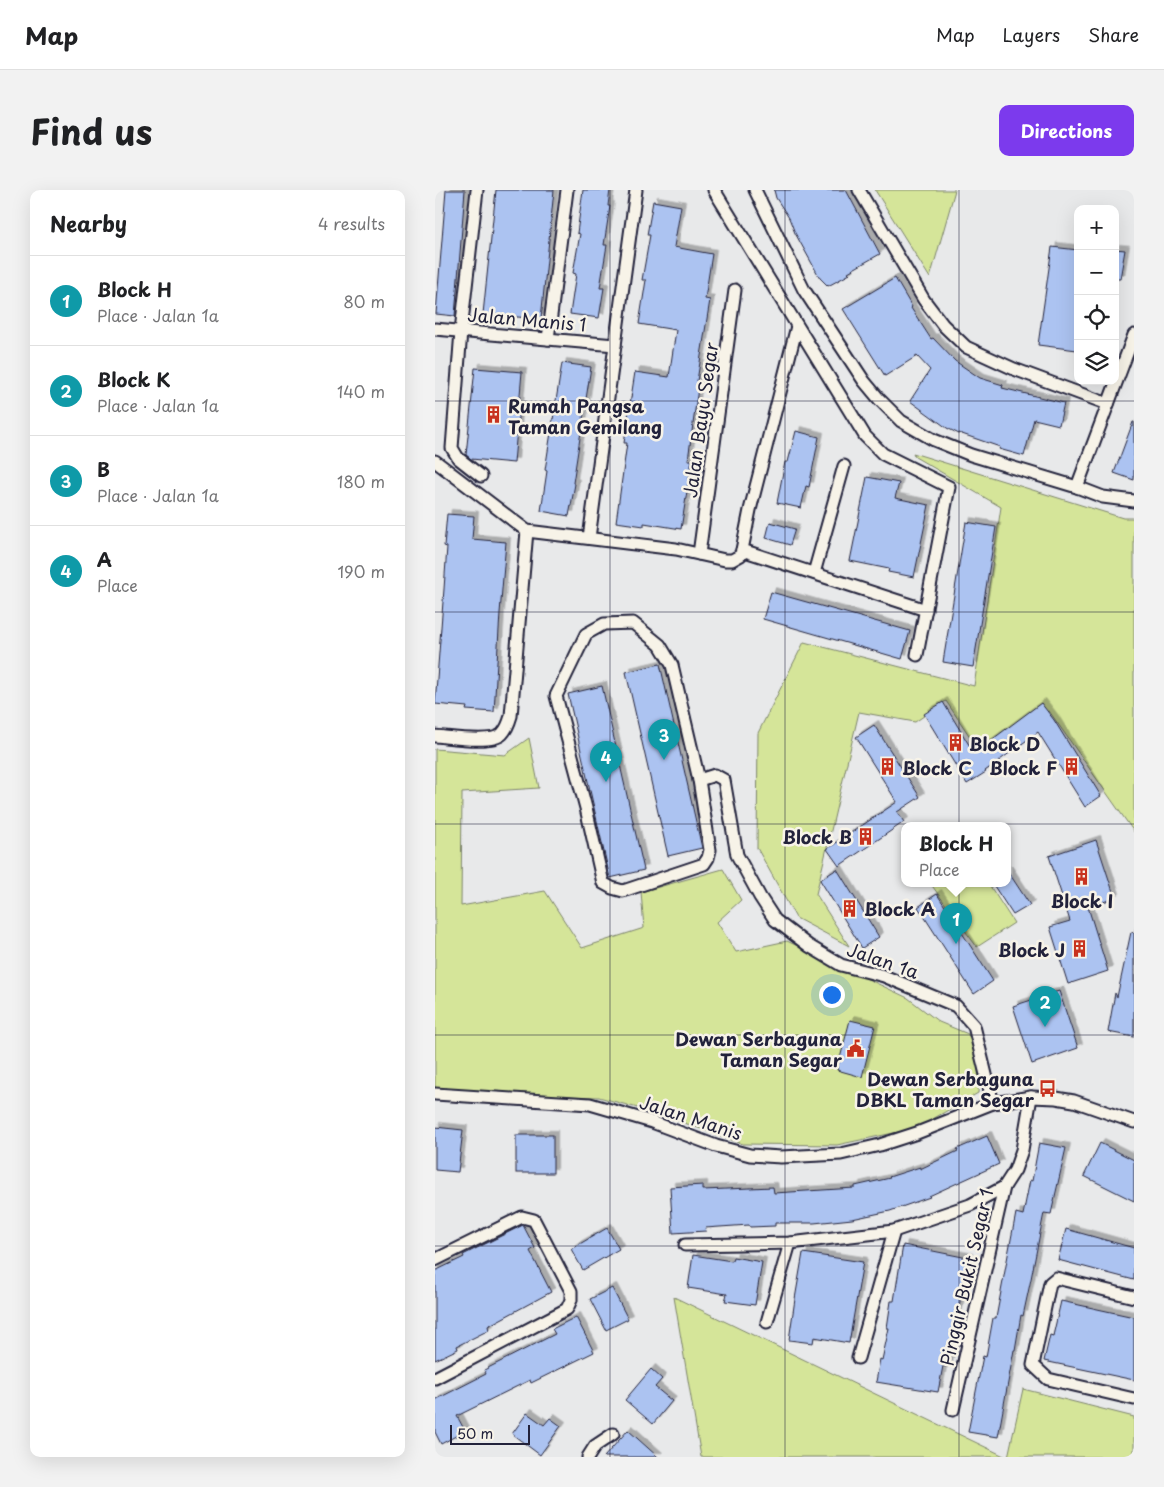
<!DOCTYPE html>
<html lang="en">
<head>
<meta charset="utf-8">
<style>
	body { margin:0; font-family:"Playpen Sans",sans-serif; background:#f2f2f2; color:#202124 }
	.controls { position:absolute; right:15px; top:15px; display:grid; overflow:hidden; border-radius:10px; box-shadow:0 5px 20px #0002 }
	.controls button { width:45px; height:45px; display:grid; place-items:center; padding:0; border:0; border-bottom:1px solid #e0e0e0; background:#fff; color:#202124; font:25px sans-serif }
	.scale { position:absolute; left:15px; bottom:12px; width:80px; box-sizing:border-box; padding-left:5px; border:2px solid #22223b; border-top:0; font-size:14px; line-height:18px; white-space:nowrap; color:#22223b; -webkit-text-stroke:4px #f7f3e8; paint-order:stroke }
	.you { position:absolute; left:396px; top:804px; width:18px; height:18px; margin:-12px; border:4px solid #fff; border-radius:50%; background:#1a73e8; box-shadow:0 0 0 8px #1a73e833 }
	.badge { display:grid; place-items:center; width:32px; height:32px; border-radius:50%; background:#7c3aed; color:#fff; font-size:16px; font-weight:700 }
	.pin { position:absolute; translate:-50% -41px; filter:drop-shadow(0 1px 2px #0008) }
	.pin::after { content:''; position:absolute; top:26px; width:18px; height:15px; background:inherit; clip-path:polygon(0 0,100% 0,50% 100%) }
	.popup { position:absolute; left:466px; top:632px; width:110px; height:65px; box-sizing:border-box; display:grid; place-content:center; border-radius:10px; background:#fff; filter:drop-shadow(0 1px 4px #0005); font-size:16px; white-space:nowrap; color:#757577 }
	.popup b { font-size:19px; color:#202124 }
	.popup::after { content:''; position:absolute; left:50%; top:100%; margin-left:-10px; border:10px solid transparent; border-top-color:#fff }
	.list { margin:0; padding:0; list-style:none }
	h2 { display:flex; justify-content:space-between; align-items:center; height:65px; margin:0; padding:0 20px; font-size:21px }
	h2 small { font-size:16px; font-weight:400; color:#757577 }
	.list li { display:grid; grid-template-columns:32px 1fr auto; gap:15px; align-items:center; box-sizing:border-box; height:90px; padding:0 20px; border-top:1px solid #e0e0e0 }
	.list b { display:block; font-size:19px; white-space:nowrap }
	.list p { margin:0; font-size:16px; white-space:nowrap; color:#757577 }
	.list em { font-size:16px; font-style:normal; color:#757577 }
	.icon { flex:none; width:28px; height:28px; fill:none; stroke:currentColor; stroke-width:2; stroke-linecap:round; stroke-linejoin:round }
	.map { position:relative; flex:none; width:699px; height:1267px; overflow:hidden; border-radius:10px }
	header { display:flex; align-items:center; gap:30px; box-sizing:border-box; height:70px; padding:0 25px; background:#fff; border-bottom:1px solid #e0e0e0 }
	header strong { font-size:24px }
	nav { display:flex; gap:28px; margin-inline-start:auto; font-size:18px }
	.intro { display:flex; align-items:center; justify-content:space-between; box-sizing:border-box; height:120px; padding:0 30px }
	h1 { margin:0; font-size:35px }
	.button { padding:12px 22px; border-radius:10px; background:#7c3aed; color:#fff; font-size:18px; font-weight:700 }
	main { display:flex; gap:30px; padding:0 30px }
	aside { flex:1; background:#fff; border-radius:10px; box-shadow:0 5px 20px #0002 }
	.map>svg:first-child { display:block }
	.green { fill:#d5e599; stroke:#7c846a }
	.building { fill:#acc3f1; stroke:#22223b; filter:url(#shadow) }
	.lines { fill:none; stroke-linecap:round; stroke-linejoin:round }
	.minor-casing { stroke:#22223b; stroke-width:15 }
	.minor { stroke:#f7f3e8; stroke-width:11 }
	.grid { fill:none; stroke:#22223b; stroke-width:1; stroke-opacity:0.55 }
	.labels { text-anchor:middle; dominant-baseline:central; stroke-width:5; stroke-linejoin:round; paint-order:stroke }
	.street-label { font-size:18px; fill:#22223b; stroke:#f7f3e8 }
	.poi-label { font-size:18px; font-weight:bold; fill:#22223b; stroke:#f7f3e8; text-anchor:end }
</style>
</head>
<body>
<header>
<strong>Map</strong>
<nav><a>Map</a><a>Layers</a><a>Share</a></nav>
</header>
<div class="intro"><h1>Find us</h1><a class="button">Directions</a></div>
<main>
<aside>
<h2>Nearby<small>4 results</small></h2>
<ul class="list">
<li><span class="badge" style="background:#0f9aa8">1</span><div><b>Block H</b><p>Place · Jalan 1a</p></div><em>80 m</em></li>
<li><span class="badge" style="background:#0f9aa8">2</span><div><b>Block K</b><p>Place · Jalan 1a</p></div><em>140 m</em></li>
<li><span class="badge" style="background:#0f9aa8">3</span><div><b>B</b><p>Place · Jalan 1a</p></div><em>180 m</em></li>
<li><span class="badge" style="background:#0f9aa8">4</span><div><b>A</b><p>Place</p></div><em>190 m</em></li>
</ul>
</aside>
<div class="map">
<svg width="699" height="1267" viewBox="0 0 699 1267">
	<defs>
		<filter id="shadow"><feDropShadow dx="4.5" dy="-4.5" stdDeviation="0" flood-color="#0004"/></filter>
	</defs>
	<rect width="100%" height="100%" fill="#e8e9ea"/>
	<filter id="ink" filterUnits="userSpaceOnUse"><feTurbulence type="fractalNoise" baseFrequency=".02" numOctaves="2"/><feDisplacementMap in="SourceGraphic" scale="10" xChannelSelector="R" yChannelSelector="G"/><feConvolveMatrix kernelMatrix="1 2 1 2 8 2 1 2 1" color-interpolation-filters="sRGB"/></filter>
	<g filter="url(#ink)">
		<g class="green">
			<polygon points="440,0 520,0 495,88"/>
			<polygon points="478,263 688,328 699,328 699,642 614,521 546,563 511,511 480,532 424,522 381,704 414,756 361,728 322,658 323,543 369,452 539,496 566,317 480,267"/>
			<path d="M 94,548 L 104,598 L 27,603 L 26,716 L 110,701 L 147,758 L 209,738 L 206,702 L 288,679 L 306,710 L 282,732 L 301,762 L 352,751 L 473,808 L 504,832 L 533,844 C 542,864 545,882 543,903 L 482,938 L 402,955 L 308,954 L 227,925 L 164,907 L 5,903 L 0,901 L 0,559 L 70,565 Z"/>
			<polygon points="495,693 553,693 579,733 542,757"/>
			<polygon points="239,1107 571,1267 266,1267"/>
			<polygon points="588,1199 699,1227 699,1267 573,1267"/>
		</g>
		<g class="building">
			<polygon points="11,0 30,0 20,126 1,124"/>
			<polygon points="61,0 119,0 106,129 48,124"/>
			<polygon points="148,0 175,0 173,16 175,16 169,55 172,55 165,98 169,98 164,128 135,124 141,84 138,83 145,44 142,43"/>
			<polygon points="339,0 411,0 445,64 413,82 415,84 393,96 385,88 360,43 354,28 341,8"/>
			<polygon points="218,11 246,16 239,57 277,64 270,109 275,110 262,191 264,191 253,270 257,270 246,339 209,333 209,336 181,332 192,253 189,253 200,182 234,187 241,140 204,134 211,90 207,90 215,45 212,45"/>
			<polygon points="617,57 643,60 642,160 603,155"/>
			<polygon points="680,59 690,60 685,89 680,89"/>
			<polygon points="460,88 477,117 476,118 496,149 498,148 520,171 545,188 568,195 567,198 629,213 624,235 599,229 589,266 564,259 565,257 524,243 524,244 512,238 475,211 495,180 482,166 450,186 408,119"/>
			<polygon points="127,173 156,177 138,293 140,294 134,326 106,321 112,281 110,280"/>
			<polygon points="40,178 87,182 79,273 36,269 31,265"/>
			<polygon points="698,232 699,232 699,290 679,283"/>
			<polygon points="361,241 384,247 374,297 371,296 366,318 342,313 350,272 353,272"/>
			<polygon points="432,287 464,293 460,308 494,315 479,387 453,382 454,379 415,371"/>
			<polygon points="12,324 39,326 37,349 71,352 65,423 59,522 31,520 32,517 0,514 9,399 12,357 9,356"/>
			<polygon points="335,332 360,339 355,355 331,348"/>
			<polygon points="531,332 561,337 538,477 508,472"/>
			<polygon points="336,402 475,441 467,469 328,429"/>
			<polygon points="225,474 267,658 233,666 191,482"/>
			<polygon points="167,496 209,680 175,688 133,504"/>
			<polygon points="508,512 539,563 606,513 619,530 666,606 650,617 603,542 550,581 551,582 532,594 489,524"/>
			<polygon points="439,535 485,607 462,622 469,632 404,676 392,659 462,612 421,547"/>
			<polygon points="661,650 680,708 653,717 673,781 633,794 615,737 635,731 614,666"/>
			<polygon points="402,679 444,747 427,758 385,690"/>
			<polygon points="572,680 595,715 578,725 557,693 572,693"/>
			<polygon points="502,704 558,791 539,804 483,717"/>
			<polygon points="696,742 699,743 699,847 673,842 680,803 682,807"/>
			<polygon points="624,801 643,858 597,874 578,816"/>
			<polygon points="415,830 440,836 427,887 402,880"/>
			<polygon points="0,937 28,940 23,982 0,980"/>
			<rect x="81" y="945" width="37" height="38"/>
			<polygon points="552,946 564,974 494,1006 495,1007 455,1021 417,1029 379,1033 340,1033 340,1036 315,1037 314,1035 270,1038 271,1041 238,1043 235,997 268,995 268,1000 338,997 339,1003 420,998 420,996 455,988 454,987 485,977 485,979 523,961 522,959"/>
			<polygon points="604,953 631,958 616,1024 609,1023 596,1089 588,1126 586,1125 580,1160 579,1160 563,1247 533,1242 548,1166 551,1167 558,1128 561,1128 581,1023 588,1025 595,990 597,991"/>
			<polygon points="665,953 699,970 699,1011 649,986"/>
			<polygon points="88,1035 100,1058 95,1061 116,1102 53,1136 54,1140 22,1156 23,1159 0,1170 0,1081 29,1067 28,1065"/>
			<polygon points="172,1038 184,1059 148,1080 136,1059"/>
			<polygon points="631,1039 699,1058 699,1090 623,1070"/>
			<polygon points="468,1055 533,1068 513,1177 508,1176 503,1202 441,1192 445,1169 447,1170 454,1138 452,1138 456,1111 459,1111"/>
			<polygon points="368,1063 428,1072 414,1153 379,1147 378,1153 354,1150 360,1109"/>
			<polygon points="258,1065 297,1071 298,1067 327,1072 320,1115 290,1111 292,1104 253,1098"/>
			<polygon points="177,1098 193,1129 171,1140 155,1109"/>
			<polygon points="626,1111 699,1127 699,1190 609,1171 615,1145 618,1146"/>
			<polygon points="141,1127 159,1162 96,1193 95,1190 22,1226 30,1241 6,1254 0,1242 0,1210 51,1184 49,1180 120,1144 117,1139"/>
			<polygon points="216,1179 227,1189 220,1197 237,1211 218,1234 190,1210"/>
			<polygon points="92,1223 109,1235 115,1228 126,1236 105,1265 77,1244"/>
			<polygon points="193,1240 223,1267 169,1267"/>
		</g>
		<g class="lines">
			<defs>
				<g id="minor">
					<polyline points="42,0 26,141 17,258 23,268 46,286"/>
					<polyline points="279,0 430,246 448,264 514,297 482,465"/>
					<polyline points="320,0 369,100 429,191 444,209 466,231 499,250 536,265 642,297 668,307 699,311"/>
					<polyline points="424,0 489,110 508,135 531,157 579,179 673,214"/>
					<polyline points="0,139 180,155"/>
					<polyline points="113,149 132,0"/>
					<polyline points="0,271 92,341 241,359 290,370 297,370 306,365 315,320 362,136"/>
					<polyline points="642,297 699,145"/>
					<polyline points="154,348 201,0"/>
					<polyline points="307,360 491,420"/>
					<polyline points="264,364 300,100"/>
					<polyline points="379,383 409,276"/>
					<polygon points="198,433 225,455 237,475 264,590 275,660 273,668 269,674 188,701 177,698 168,693 151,618 121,506 151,444 169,434"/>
					<path d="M 0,546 C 14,547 57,554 67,544 C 72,539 74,533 76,526 L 92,341"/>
					<polyline points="264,590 280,585 289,590 302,665 325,707 340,730 374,756 406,775 449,786 521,816 539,836 558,913"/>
					<polyline points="0,904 155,914 217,932 281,956 315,965 346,967 406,964 445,955 482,943 558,913 596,907 621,908 639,911 699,932"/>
					<polyline points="250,1055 355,1053 459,1041 535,1015 569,997"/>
					<polyline points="0,1070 87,1027 99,1030 136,1101 136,1110 132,1119 0,1188"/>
					<polyline points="699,1107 621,1088 615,1093 598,1175 613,1189 699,1209"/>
					<polyline points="332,1132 355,1053"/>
					<polyline points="423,1168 459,1041"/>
					<polyline points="518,1220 569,997 580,980 587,960 596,907"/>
					<polyline points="153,1267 160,1256 178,1244"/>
				</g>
			</defs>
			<use href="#minor" class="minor-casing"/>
			<use href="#minor" class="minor"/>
		</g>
	</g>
	<path class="grid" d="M 175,0 L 175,1267M 350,0 L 350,1267M 524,0 L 524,1267M 0,211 L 699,211M 0,422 L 699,422M 0,634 L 699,634M 0,845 L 699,845M 0,1056 L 699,1056"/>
	<defs>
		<symbol id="building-bare" viewBox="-9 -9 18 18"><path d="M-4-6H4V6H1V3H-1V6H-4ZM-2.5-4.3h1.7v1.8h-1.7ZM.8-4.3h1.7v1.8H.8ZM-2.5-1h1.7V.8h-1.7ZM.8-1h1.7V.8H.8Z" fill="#c8321e" stroke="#f7f3e8" stroke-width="2.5" paint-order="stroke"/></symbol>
		<symbol id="civic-bare" viewBox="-9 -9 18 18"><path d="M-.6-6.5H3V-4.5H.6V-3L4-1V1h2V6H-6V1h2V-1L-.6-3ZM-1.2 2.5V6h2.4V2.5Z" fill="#c8321e" stroke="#f7f3e8" stroke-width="2.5" paint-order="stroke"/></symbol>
		<symbol id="bus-bare" viewBox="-9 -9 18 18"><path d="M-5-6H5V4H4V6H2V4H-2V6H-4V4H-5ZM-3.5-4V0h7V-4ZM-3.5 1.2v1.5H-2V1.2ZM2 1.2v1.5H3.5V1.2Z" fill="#c8321e" stroke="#f7f3e8" stroke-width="2.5" paint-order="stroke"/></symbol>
	</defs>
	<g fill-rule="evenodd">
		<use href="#building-bare" x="46" y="212" width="25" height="25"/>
		<use href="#building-bare" x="508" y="540" width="25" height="25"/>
		<use href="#building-bare" x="440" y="564" width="25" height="25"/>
		<use href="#building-bare" x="624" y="564" width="25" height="25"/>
		<use href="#building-bare" x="418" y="634" width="25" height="25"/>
		<use href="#building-bare" x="634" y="674" width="25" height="25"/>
		<use href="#building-bare" x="402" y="706" width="25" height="25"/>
		<use href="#building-bare" x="632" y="746" width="25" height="25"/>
		<use href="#civic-bare" x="408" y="846" width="25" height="25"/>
		<use href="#bus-bare" x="600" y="886" width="25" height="25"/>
	</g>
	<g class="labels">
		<g class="street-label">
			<text transform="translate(92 129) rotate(5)">Jalan Manis 1</text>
			<text transform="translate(265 230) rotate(-82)">Jalan Bayu Segar</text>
			<text transform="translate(448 770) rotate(19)">Jalan 1a</text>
			<text transform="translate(256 927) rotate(18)">Jalan Manis</text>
			<text transform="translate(531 1087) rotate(-77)">Pinggir Bukit Segar 1</text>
		</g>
		<g class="poi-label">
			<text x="73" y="215" text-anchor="start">Rumah Pangsa<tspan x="73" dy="21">Taman Gemilang</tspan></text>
			<text x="534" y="553" text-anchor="start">Block D</text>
			<text x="467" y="577" text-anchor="start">Block C</text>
			<text x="622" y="577">Block F</text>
			<text x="417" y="646">Block B</text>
			<text x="647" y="710" text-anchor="middle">Block I</text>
			<text x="429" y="718" text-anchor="start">Block A</text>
			<text x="630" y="759">Block J</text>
			<text x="407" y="848">Dewan Serbaguna<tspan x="407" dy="21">Taman Segar</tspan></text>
			<text x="599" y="888">Dewan Serbaguna<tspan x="599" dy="21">DBKL Taman Segar</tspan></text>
		</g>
	</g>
</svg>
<div class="controls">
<button>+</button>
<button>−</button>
<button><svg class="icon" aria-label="locate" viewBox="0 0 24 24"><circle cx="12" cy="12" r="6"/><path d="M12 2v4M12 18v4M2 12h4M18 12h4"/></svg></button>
<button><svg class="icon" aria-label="layers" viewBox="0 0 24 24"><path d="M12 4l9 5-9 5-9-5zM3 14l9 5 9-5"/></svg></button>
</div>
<div class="scale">50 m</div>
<div class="you"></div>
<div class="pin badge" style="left:521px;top:754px;background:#0f9aa8">1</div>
<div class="popup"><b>Block H</b>Place</div>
<div class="pin badge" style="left:610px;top:837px;background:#0f9aa8">2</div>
<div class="pin badge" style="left:229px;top:570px;background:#0f9aa8">3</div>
<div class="pin badge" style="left:171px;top:592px;background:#0f9aa8">4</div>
</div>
</main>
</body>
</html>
